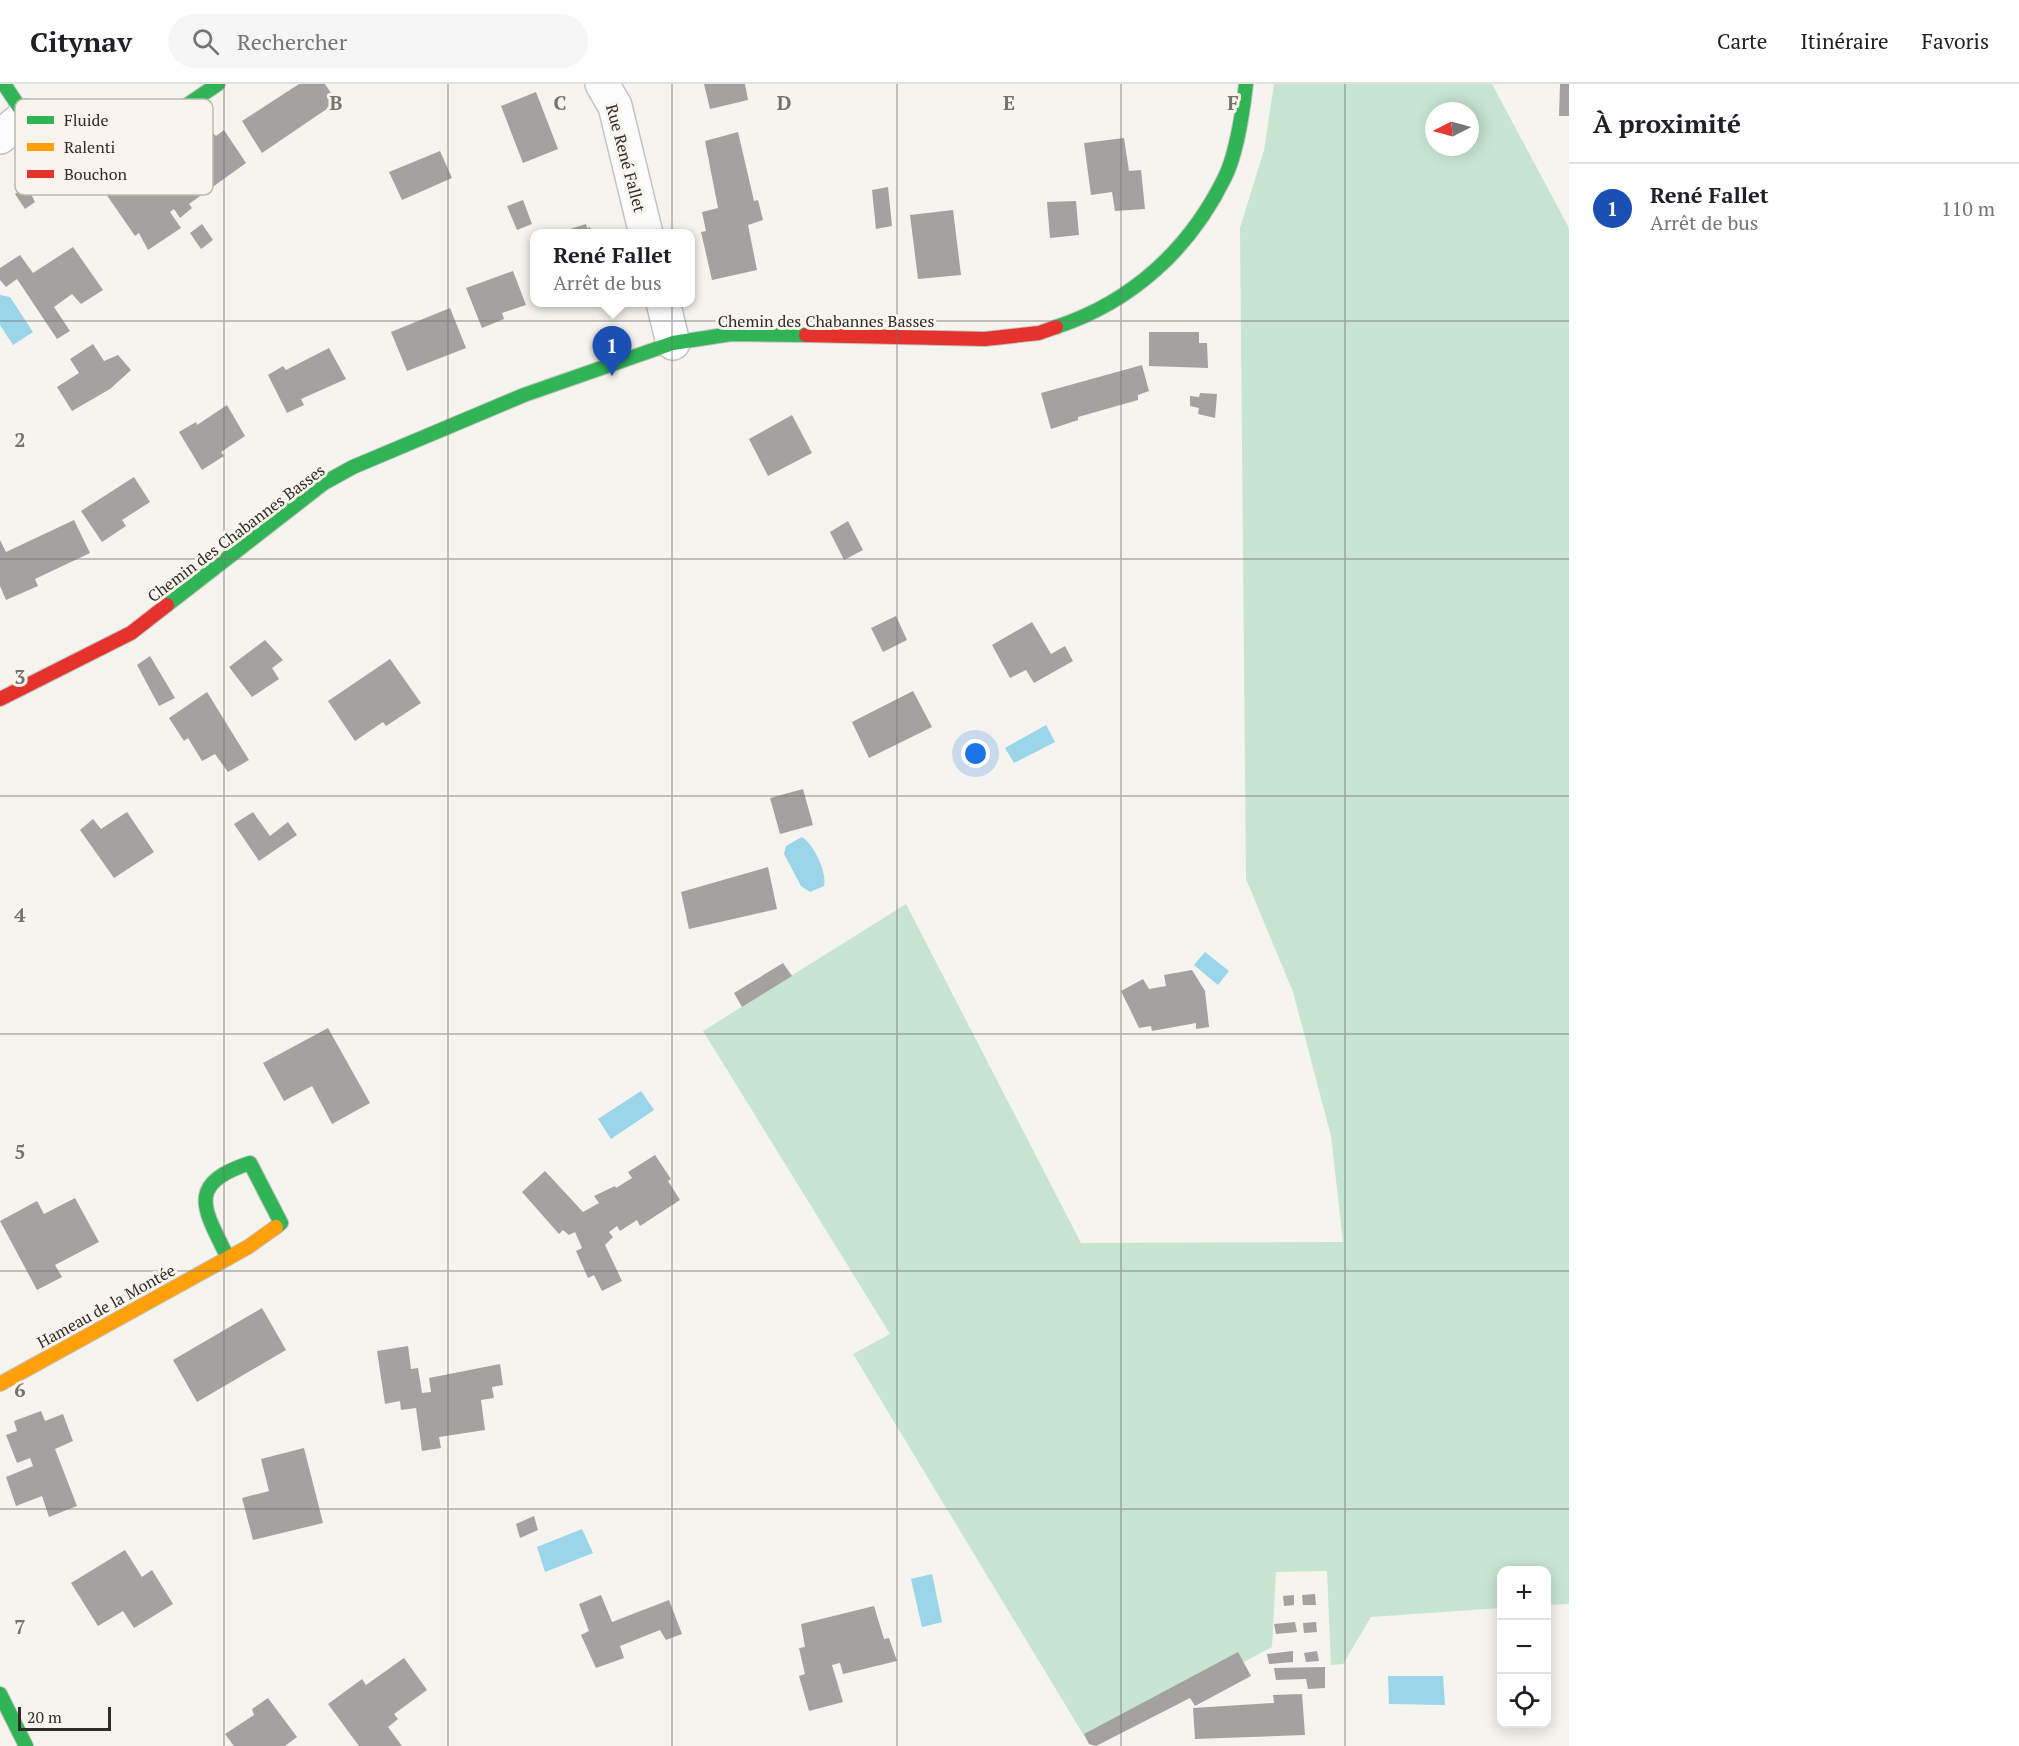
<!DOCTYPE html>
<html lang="fr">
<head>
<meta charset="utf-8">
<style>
	body { margin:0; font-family:"PT Serif",serif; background:#f6f6f6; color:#202124 }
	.controls { position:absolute; right:18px; bottom:18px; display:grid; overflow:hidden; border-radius:12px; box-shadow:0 3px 15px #0003 }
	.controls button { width:54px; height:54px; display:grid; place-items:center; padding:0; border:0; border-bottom:2px solid #e0e0e0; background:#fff; color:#202124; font:30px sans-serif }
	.compass { position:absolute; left:1425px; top:18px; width:54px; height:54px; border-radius:50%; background:#fff; box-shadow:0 3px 15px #0003; rotate:264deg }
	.scale { position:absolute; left:18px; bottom:15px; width:93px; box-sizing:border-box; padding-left:6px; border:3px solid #2f2d2a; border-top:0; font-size:16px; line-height:21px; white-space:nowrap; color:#2f2d2a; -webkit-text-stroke:4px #f9f5ec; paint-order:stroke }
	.you { position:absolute; left:976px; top:670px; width:21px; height:21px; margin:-15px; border:4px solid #fff; border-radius:50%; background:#1a73e8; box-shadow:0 0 0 9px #1a73e833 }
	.badge { display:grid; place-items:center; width:39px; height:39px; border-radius:50%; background:#75736f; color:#fff; font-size:20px; font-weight:700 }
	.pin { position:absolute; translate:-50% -50px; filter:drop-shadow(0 2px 3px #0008) }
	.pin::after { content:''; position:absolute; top:32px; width:21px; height:18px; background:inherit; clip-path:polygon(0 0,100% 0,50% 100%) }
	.popup { position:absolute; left:530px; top:145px; width:165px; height:78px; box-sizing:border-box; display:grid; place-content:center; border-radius:12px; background:#fff; filter:drop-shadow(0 2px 4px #0005); font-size:20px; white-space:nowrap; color:#757577 }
	.popup b { font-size:22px; color:#202124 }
	.popup::after { content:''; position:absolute; left:50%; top:100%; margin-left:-12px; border:12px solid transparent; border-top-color:#fff }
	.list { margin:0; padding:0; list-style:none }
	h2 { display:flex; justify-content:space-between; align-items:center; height:78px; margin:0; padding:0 24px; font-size:26px }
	h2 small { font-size:20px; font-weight:400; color:#757577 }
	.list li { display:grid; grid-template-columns:39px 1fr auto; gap:18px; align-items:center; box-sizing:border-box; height:90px; padding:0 24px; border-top:2px solid #e0e0e0 }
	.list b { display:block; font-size:22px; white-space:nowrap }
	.list p { margin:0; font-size:20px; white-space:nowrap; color:#757577 }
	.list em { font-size:20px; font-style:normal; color:#757577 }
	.icon { flex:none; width:33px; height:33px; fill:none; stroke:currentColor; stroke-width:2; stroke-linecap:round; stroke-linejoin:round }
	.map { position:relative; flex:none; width:1569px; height:1662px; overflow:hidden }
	header { display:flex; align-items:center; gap:36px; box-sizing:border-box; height:84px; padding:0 30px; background:#fff; border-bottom:2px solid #e0e0e0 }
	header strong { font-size:28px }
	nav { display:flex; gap:33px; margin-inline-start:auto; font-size:21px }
	.search { width:420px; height:54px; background:#f6f6f6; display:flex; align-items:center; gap:15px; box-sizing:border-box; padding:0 21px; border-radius:33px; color:#757577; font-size:22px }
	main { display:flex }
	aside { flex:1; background:#fff }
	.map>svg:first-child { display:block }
	.green { fill:#c8e5d2; fill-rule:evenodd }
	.water { fill:#9ad5e9 }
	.building { fill:#a4a2a1 }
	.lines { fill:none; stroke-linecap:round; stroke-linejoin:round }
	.street-casing { stroke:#c4c3bf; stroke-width:36 }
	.fast-casing { stroke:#c4c3bf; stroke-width:16 }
	.slow-casing { stroke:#c4c3bf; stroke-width:16 }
	.jam-casing { stroke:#c4c3bf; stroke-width:16 }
	.street { stroke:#fefdfd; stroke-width:33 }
	.fast { stroke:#30b455; stroke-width:14 }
	.slow { stroke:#ff9f0a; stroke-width:14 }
	.jam { stroke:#e5322d; stroke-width:14 }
	.grid { fill:none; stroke:#75736f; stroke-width:1.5; stroke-opacity:0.55 }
	.labels { text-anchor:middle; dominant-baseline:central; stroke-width:6; stroke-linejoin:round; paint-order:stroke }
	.street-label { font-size:16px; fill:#2f2d2a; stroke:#f9f5ec }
	.key { fill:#f9f5ec; stroke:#bcb9b2; stroke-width:1.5 }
	.key-label { font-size:16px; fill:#2f2d2a }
	.grid-label { font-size:20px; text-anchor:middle; font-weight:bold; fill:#75736f; stroke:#f9f5ec; stroke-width:6; stroke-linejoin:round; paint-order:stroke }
</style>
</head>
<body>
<header>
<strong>Citynav</strong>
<div class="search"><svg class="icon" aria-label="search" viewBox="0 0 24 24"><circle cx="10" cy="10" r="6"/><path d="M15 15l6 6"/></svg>Rechercher</div>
<nav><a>Carte</a><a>Itinéraire</a><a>Favoris</a></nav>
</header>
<main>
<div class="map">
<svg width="1569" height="1662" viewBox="0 0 1569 1662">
	<rect width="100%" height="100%" fill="#f6f4ef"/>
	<path class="green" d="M 1274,0 L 1492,0 L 1569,144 L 1569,1520 L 1547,1521 L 1546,1486 L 1502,1486 L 1501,1524 L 1371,1533 L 1343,1580 L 1331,1581 L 1327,1487 L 1276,1488 L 1272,1563 L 1089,1660 L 853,1270 L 890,1250 L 703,947 L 906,820 L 1081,1159 L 1343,1158 L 1331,1052 L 1293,908 L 1246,795 L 1240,144 L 1264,66 ZM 1434,27 L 1470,27 L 1470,63 L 1434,63 Z"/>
	<g class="water">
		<polygon points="0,211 10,213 33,248 13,261 0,241"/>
		<polygon points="1046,641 1055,658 1014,679 1005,664"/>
		<path d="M 802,753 C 814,761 827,788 824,802 L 810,808 L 801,802 L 784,770 L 786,762 Z"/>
		<polygon points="1205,868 1229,887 1218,901 1194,881"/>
		<polygon points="641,1007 654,1026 611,1055 598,1035"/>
		<polygon points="582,1445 593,1469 545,1488 537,1463"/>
		<polygon points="932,1490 942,1538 922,1543 911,1495"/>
		<polygon points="1388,1592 1443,1592 1445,1621 1389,1620"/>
	</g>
	<g class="building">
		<polygon points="299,0 325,0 337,18 262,69 242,37"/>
		<polygon points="704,0 745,0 748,16 710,25"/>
		<polygon points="1560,0 1569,0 1569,32 1559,32"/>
		<polygon points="536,8 558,65 523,79 501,22"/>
		<polygon points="224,46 246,79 189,120 192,124 180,134 174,125 170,128 181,144 148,166 139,149 135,152 106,110 122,97 130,109 152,93 151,89 163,79 165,83 194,64 192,60 211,47 216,52"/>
		<polygon points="738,48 754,117 758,116 763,136 748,141 757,186 712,196 701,148 706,147 702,128 718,124 705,57"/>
		<polygon points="1124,54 1129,87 1141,86 1145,125 1115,127 1112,108 1091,111 1084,59"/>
		<polygon points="440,67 452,94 402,116 389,88"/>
		<polygon points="27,102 35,118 25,125 15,110"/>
		<polygon points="888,103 892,142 876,145 872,106"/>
		<polygon points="523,116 532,140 517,146 507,122"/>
		<polygon points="1076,117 1079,151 1050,154 1047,118"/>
		<polygon points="953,126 961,191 918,195 910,131"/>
		<polygon points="202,140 213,156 201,165 190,149"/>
		<polygon points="586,140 587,144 590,143 592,150 554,150"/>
		<polygon points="73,163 103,206 81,220 72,210 54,223 70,247 57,255 17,195 6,203 0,196 0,184 20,171 33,189"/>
		<polygon points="513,187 526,221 502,229 504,235 482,244 466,204"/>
		<polygon points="450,224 466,264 407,287 391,248"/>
		<polygon points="1149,248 1199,248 1199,259 1207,259 1208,284 1149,282"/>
		<polygon points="93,260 104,277 118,271 131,286 110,305 72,327 57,303 79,289 70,275"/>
		<polygon points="329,264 346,295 301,315 304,321 287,329 268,291 283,282 286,286"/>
		<polygon points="1142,281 1149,307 1138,311 1138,316 1078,333 1078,336 1051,345 1041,309"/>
		<polygon points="1200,309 1217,310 1215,334 1198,330 1199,324 1190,322 1190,312 1199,313"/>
		<polygon points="227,321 245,352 221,368 224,372 202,386 179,348 196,338 197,341"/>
		<polygon points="792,331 812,369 768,392 749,355"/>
		<polygon points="134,393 150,418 122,436 126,442 102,458 81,427"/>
		<polygon points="74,436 90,469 35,495 38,502 6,516 0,502 0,456 6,468"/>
		<polygon points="848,437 863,466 844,476 830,448"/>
		<polygon points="896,532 907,556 883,568 871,544"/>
		<polygon points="1032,538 1051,570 1065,562 1073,577 1034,599 1026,586 1010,594 992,561"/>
		<polygon points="265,556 283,576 272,584 279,595 252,613 229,583"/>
		<polygon points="150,572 175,614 159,622 137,581"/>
		<polygon points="390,575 421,619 386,642 383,638 355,657 328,617"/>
		<polygon points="913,607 932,643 869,674 852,638"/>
		<polygon points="207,608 249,676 228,688 215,670 202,677 188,654 184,657 169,634"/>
		<polygon points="803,705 813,741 780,750 770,714"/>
		<polygon points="127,728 154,768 114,794 80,746 93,735 101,745"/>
		<polygon points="253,728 270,752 288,738 297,751 259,777 234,740"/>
		<polygon points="768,783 777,825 689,845 681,808"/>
		<polygon points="783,879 792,892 742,923 734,909"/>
		<polygon points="1192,886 1205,907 1209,943 1196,945 1196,939 1152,947 1151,942 1139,944 1121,907 1143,895 1149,905 1166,902 1164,891"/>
		<polygon points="328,944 370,1019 332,1040 312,1002 284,1017 263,979"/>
		<polygon points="655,1071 671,1095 668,1097 680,1116 640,1142 637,1136 620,1147 617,1142 609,1148 613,1153 605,1161 622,1197 602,1207 594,1191 588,1194 576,1167 582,1164 575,1148 569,1151 563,1146 559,1150 522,1108 545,1087 583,1128 599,1119 594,1112 615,1102 616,1104 632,1094 628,1088"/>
		<polygon points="75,1114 99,1158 55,1181 62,1193 37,1206 0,1137 37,1117 44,1130"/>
		<polygon points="262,1224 286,1266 197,1318 173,1276"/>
		<polygon points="408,1262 411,1285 418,1284 422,1309 431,1308 429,1294 500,1280 503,1301 492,1303 494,1314 481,1316 485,1346 439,1353 441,1364 422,1367 416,1324 401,1326 400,1317 385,1320 377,1267"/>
		<polygon points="41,1327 45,1337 63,1330 73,1357 55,1365 77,1422 49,1433 42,1412 16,1422 6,1393 33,1382 30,1374 17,1379 6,1351 17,1347 14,1337"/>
		<polygon points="304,1364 323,1439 253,1456 242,1414 269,1407 261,1375"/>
		<polygon points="534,1432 538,1446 520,1454 516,1440"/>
		<polygon points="125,1466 142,1493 152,1486 173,1520 134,1544 123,1527 98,1542 71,1499"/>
		<polygon points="1315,1510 1316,1521 1303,1521 1302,1511"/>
		<polygon points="601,1511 612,1538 669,1516 682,1550 666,1556 660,1546 620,1562 624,1574 596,1584 581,1551 589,1547 579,1520"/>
		<polygon points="1294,1511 1294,1521 1284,1522 1283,1512"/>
		<polygon points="874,1522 884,1555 889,1554 897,1577 843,1590 840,1579 832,1581 843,1618 809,1627 799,1592 805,1590 799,1564 805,1563 801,1540"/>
		<polygon points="1295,1538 1297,1548 1276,1550 1274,1540"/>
		<polygon points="1316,1538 1317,1548 1304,1549 1303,1539"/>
		<polygon points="1293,1567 1293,1578 1269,1580 1267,1570"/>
		<polygon points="1317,1567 1319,1577 1306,1578 1304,1569"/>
		<polygon points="1238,1568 1251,1592 1195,1622 1190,1614 1096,1662 1089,1660 1084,1650"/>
		<polygon points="404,1574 427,1606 394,1630 398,1635 388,1643 402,1662 359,1662 328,1620 362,1595 366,1601"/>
		<polygon points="1325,1583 1325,1604 1308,1605 1306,1595 1276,1596 1274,1584"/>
		<polygon points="1302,1610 1305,1651 1195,1655 1193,1624 1274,1619 1273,1611"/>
		<polygon points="268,1614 297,1653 285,1662 234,1662 225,1650 254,1631 252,1625"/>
	</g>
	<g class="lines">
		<defs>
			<g id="street">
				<polyline points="602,0 615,22 646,150"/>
				<polyline points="0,53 25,32"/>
				<polyline points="663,218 673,259"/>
			</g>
			<g id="fast">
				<polyline points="4,0 25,32 147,34 187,21 218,0"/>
				<path d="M 1056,243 C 1132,218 1190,165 1225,93 C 1236,71 1243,26 1246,0"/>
				<polyline points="167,521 324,399 353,383 524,311 673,259 731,250 806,251"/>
				<path d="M 228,1174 C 204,1125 185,1100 250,1079 L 281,1139 L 276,1143"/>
				<polyline points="0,1610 26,1662"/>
			</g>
			<polyline id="slow" points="0,1300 248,1163 276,1143"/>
			<g id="jam">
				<polyline points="806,251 985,255 1039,249 1056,243"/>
				<polyline points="0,615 131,549 167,521"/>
			</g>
		</defs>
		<use href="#street" class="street-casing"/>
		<use href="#fast" class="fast-casing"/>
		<use href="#slow" class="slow-casing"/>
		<use href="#jam" class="jam-casing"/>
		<use href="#street" class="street"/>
		<use href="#fast" class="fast"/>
		<use href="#slow" class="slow"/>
		<use href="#jam" class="jam"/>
	</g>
	<path class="grid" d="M 224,0 L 224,1662M 448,0 L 448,1662M 672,0 L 672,1662M 897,0 L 897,1662M 1121,0 L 1121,1662M 1345,0 L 1345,1662M 0,237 L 1569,237M 0,475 L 1569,475M 0,712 L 1569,712M 0,950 L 1569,950M 0,1187 L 1569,1187M 0,1425 L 1569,1425"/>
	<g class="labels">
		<g class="street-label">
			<text transform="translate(626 74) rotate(75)">Rue René Fallet</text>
			<text x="826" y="237">Chemin des Chabannes Basses</text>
			<text transform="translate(236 449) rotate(-37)">Chemin des Chabannes Basses</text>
			<text transform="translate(106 1222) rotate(-29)">Hameau de la Montée</text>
		</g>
	</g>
	<rect x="15" y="15" width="198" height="96" rx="9" class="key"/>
	<rect x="27" y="32" width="27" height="8" fill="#30b455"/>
	<rect x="27" y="59" width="27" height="8" fill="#ff9f0a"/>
	<rect x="27" y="86" width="27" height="8" fill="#e5322d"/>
	<g class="key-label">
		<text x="64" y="42">Fluide</text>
		<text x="64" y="69">Ralenti</text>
		<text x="64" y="96">Bouchon</text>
	</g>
	<g class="grid-label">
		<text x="336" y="26">B</text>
		<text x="560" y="26">C</text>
		<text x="784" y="26">D</text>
		<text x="1009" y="26">E</text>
		<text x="1233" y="26">F</text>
		<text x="20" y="363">2</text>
		<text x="20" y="600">3</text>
		<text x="20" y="838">4</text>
		<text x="20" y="1075">5</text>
		<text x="20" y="1313">6</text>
		<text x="20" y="1550">7</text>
	</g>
</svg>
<div class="controls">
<button>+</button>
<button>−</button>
<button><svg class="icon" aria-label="locate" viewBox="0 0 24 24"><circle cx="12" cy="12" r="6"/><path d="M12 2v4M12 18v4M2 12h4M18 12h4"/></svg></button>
</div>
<svg class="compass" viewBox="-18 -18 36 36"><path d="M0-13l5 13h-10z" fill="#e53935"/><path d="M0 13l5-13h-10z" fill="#757577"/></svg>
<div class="scale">20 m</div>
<div class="you"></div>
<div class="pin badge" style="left:612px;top:292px;background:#1a4fb4">1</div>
<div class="popup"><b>René Fallet</b>Arrêt de bus</div>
</div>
<aside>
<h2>À proximité<small></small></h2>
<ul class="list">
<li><span class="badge" style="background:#1a4fb4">1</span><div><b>René Fallet</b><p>Arrêt de bus</p></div><em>110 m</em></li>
</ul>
</aside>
</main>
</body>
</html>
